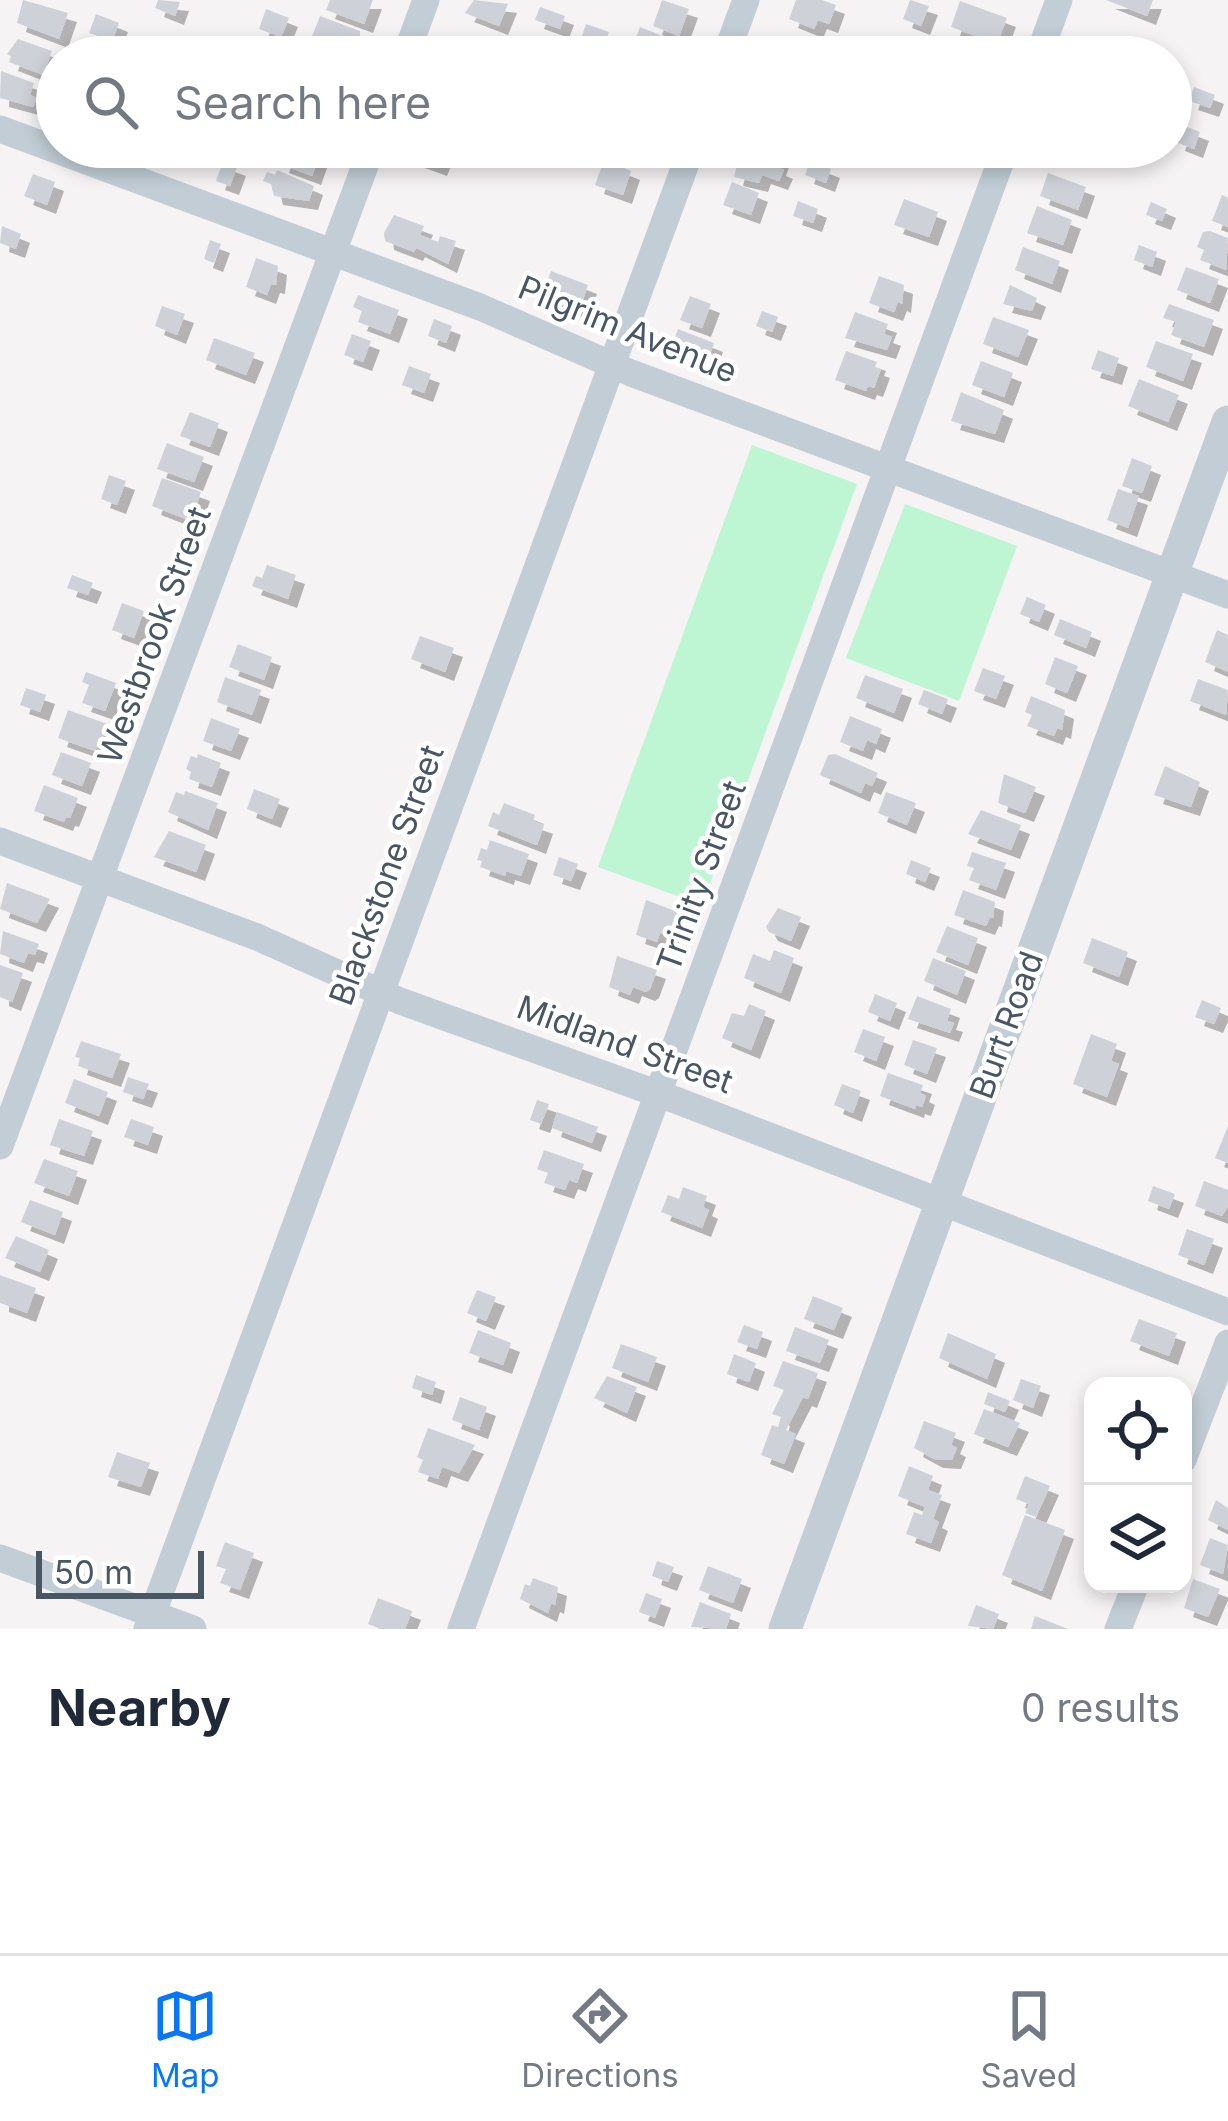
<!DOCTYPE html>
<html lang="en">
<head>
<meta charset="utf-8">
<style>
	body { margin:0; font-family:Inter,sans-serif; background:#f6f6f7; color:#1f2937 }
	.controls { position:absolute; right:36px; bottom:36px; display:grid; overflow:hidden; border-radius:24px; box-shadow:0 6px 18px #0003 }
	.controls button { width:108px; height:108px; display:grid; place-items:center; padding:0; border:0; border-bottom:3px solid #e0e1e3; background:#fff; color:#1f2937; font:60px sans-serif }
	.scale { position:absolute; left:36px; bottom:30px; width:168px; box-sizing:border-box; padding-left:12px; border:6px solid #485763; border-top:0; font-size:33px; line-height:42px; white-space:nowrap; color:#485763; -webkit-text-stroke:9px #fff; paint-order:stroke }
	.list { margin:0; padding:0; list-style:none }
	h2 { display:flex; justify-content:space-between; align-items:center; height:156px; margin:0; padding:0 48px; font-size:51px }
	h2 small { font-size:39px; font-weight:400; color:#747a83 }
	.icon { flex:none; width:66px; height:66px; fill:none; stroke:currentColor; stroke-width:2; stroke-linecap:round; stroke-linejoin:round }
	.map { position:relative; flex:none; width:1228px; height:1629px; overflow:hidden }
	.search { position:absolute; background:#fff; box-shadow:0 6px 18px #0003; left:36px; right:36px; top:36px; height:132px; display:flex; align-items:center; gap:30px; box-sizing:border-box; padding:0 42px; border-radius:66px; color:#747a83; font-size:45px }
	.sheet { height:324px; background:#fff }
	nav { display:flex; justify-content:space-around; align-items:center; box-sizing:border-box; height:168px; border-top:3px solid #e0e1e3; background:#fff; font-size:33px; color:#747a83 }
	nav a { display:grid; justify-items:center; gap:6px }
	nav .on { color:#0776fb }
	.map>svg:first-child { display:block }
	.green { fill:#bef5d2 }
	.building { fill:#ced2d8; filter:url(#shadow) }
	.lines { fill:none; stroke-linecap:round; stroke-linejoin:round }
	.minor { stroke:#c2cdd5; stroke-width:27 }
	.tertiary { stroke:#c2cdd5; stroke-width:33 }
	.labels { text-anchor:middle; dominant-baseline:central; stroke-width:9; stroke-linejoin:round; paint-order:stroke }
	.street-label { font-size:33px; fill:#485763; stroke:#fff }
</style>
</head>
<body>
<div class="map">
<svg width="1228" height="1629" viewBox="0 0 1228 1629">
	<defs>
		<filter id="shadow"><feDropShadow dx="9" dy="9" stdDeviation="0" flood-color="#0004"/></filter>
	</defs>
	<rect width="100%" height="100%" fill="#f5f3f3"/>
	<g class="green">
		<polygon points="752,445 857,484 702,905 598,867"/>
		<polygon points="905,504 1017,546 959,701 846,658"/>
	</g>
	<g class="building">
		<polygon points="23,0 68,13 59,39 17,23"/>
		<polygon points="158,0 180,2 175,16 155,8"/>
		<polygon points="330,0 373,0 364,24 326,10"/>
		<polygon points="474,0 508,4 499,26 465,13"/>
		<polygon points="662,0 689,9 679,36 653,26"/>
		<polygon points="796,0 822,0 836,5 829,24 818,20 814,29 789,19"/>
		<polygon points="910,0 929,6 921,26 903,19"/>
		<polygon points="1106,0 1153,0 1147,16"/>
		<polygon points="960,1 1007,18 997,44 951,27"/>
		<polygon points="540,7 565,16 560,29 535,20"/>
		<polygon points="266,9 289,18 281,37 259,29"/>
		<polygon points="96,14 119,23 112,41 89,33"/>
		<polygon points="320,16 360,31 360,42 356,41 351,54 311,39"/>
		<polygon points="586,24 609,32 601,53 579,45"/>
		<polygon points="640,27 675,41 671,51 676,53 675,57 629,57"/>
		<polygon points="18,39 52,51 43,75 9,62 11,56 7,54"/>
		<polygon points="949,42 990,56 990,57 943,57"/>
		<polygon points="1,71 34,83 30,95 37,98 33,107 0,98"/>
		<polygon points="1194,87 1215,95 1210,108 1189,101"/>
		<polygon points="1182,125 1200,132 1194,149 1176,142"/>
		<polygon points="286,147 321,151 312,176 280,164"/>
		<polygon points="421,147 446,147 438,167 416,159"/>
		<polygon points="743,147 780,158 777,167 784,170 779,181 762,175 759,183 734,177 737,165 732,163"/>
		<polygon points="604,160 631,171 623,195 595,185"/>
		<polygon points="810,161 831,169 826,183 805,175"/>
		<polygon points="223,162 237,167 230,186 216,181"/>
		<polygon points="277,170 314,186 309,201 274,196 271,184 263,181 267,172 275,175"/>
		<polygon points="1048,173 1086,187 1078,210 1040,196"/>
		<polygon points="33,174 55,182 47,205 24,196"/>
		<polygon points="732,182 759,193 751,215 723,205"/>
		<polygon points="1222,195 1228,198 1228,227 1212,221"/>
		<polygon points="904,199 938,212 929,237 894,225"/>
		<polygon points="798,201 818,209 813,223 793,216"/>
		<polygon points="1151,202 1167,209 1162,221 1146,215"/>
		<polygon points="1037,206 1072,220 1063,245 1027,233"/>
		<polygon points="394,215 424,226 420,235 438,242 440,236 456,241 448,264 416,248 414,252 385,241 384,233"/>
		<polygon points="2,226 21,234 16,249 0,243"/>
		<polygon points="1210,231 1228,238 1226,270 1200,260 1204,250 1197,247 1203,232"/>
		<polygon points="210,240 221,244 214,263 204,259"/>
		<polygon points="1139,245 1157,252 1152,267 1134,260"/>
		<polygon points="1023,247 1060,261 1052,284 1015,270"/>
		<polygon points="256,258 278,266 276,285 271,284 267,295 246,287"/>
		<polygon points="1186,267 1219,279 1210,303 1177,290"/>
		<polygon points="551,271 588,285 579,311 542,297"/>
		<polygon points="879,276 904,285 902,304 898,302 894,312 869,303"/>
		<polygon points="1010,285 1037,298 1032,311 1003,304"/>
		<polygon points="358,295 399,310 390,334 358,322 362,311 353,307"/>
		<polygon points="690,296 711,304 702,328 680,320"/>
		<polygon points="1169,304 1214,320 1204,347 1171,335 1176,322 1163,318"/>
		<polygon points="162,306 185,314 177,335 155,326"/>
		<polygon points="762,311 778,317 772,332 756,326"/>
		<polygon points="855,312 888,324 884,334 892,337 887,350 845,338"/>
		<polygon points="993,317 1029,330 1018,357 983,344"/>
		<polygon points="434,319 452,326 446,343 428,336"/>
		<polygon points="678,329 714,343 706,366 669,353"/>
		<polygon points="352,334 371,341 363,362 344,355"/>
		<polygon points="214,338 255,353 246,375 206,360"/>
		<polygon points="1156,341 1193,354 1183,381 1146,367"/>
		<polygon points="1098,350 1119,358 1113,376 1091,369"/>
		<polygon points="846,351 877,362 875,367 881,369 874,388 868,386 866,391 835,380"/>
		<polygon points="981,361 1013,373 1004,397 972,385"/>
		<polygon points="409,366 431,374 424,393 402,385"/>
		<polygon points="1139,379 1179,395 1168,422 1128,406"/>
		<polygon points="961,392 1004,410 995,434 951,421"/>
		<polygon points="190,412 219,423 210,447 180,436"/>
		<polygon points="167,443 204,457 194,482 157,469"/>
		<polygon points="1132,458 1152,466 1142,493 1122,486"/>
		<polygon points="109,475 126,481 117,505 101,499"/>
		<polygon points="162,478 201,492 191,521 152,506"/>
		<polygon points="1118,489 1139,496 1128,528 1107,520"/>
		<polygon points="267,565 296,575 288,599 252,586 256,576 262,578"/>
		<polygon points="72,575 93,583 88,595 67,588"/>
		<polygon points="1027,597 1046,605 1039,622 1020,614"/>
		<polygon points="122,603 144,611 134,638 112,630"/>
		<polygon points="1060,619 1092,632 1086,648 1054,635"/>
		<polygon points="1217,630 1228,635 1228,672 1205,662"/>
		<polygon points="420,636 454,648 445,672 411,659"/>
		<polygon points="238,644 272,657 264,680 229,667"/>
		<polygon points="1055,657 1078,666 1067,693 1045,684"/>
		<polygon points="983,668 1005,676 996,699 974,691"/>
		<polygon points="86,672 116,683 105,711 82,703 89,685 82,682"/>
		<polygon points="865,675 903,689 894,713 856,698"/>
		<polygon points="225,677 261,690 252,715 217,702"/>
		<polygon points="1198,679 1228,690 1226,715 1190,701"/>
		<polygon points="26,688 46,695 40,712 20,705"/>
		<polygon points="924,690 948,699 942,714 918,704"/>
		<polygon points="1031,696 1065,710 1062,730 1057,728 1054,736 1027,726 1032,715 1025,712"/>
		<polygon points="68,710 110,725 95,751 58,738"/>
		<polygon points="850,716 882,729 876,744 867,740 863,751 840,742"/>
		<polygon points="211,718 240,729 231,751 203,741"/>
		<polygon points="61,752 91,763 82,786 52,775"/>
		<polygon points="198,754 221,763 212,787 189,779 191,772 186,769 191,756 197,758"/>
		<polygon points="835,754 878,773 872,786 865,783 861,793 820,775 828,755"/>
		<polygon points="1165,766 1200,782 1191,807 1154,795"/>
		<polygon points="1004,774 1036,787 1025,813 998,803"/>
		<polygon points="44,785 78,798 70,818 66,817 64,822 34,811"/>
		<polygon points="254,789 280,799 272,819 247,809"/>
		<polygon points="185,791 218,803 208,830 168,812 176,792 184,795"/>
		<polygon points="886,792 916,803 907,825 878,813"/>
		<polygon points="504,803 535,815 533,821 544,825 537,845 488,826 493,812 499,815"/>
		<polygon points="981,810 1021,825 1011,850 968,834"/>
		<polygon points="169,831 206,845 196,872 154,857"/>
		<polygon points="490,840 529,854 521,876 506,871 505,876 480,867 482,861 477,860 481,848 487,850"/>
		<polygon points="972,852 1006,863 996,890 969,880 974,868 967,866"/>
		<polygon points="559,857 578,864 571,881 553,875"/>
		<polygon points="911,860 931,868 925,882 906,874"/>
		<polygon points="7,883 50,899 37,923 0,909"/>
		<polygon points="963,890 995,902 993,918 990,917 986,926 954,915"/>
		<polygon points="646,900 678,912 669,936 660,933 657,942 636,935"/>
		<polygon points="778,908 801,917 791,941 769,932 766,927"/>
		<polygon points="947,926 978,938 968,965 936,952"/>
		<polygon points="3,931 39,944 35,955 28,953 24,963 0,954"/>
		<polygon points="1092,938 1128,952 1119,977 1083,963"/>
		<polygon points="774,950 794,958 781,993 744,978 753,954 770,961"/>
		<polygon points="617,956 657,970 650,989 646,992 633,987 630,995 609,987"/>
		<polygon points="933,958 966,971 957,995 924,981"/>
		<polygon points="0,965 23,973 12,1002 0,997"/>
		<polygon points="875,994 897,1003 890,1021 868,1012"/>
		<polygon points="917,996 951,1009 947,1021 954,1023 950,1033 908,1019"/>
		<polygon points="1202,1000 1221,1008 1214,1024 1195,1017"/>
		<polygon points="749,1004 766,1011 751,1050 722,1038 732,1013 744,1016"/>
		<polygon points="863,1029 885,1037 876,1061 854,1052"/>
		<polygon points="1091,1034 1117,1044 1111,1061 1119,1064 1107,1097 1073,1084"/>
		<polygon points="913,1040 937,1048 927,1074 904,1065"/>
		<polygon points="81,1041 121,1054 112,1078 78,1066 80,1058 75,1057"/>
		<polygon points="888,1073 923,1085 920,1093 926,1096 922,1107 916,1105 915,1109 880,1096"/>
		<polygon points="128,1077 149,1084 143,1099 123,1092"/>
		<polygon points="74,1079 108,1092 99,1116 65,1103"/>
		<polygon points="842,1084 861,1091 853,1113 834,1105"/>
		<polygon points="537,1100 549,1104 541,1124 530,1120"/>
		<polygon points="557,1112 598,1127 592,1143 552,1128"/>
		<polygon points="59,1119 93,1131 84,1156 50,1145"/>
		<polygon points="131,1119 154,1127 148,1145 124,1137"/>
		<polygon points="1228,1126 1228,1163 1215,1158"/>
		<polygon points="544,1150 584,1164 577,1183 569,1180 565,1190 544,1183 548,1173 537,1169"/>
		<polygon points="44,1159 78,1171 69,1196 34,1183"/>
		<polygon points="1204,1181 1228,1190 1228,1206 1222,1216 1195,1206"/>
		<polygon points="1153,1186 1175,1194 1169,1209 1148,1201"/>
		<polygon points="683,1187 707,1196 703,1207 709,1210 702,1228 661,1212 668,1195 679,1199"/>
		<polygon points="30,1200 63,1212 55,1235 21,1222"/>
		<polygon points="1187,1229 1214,1239 1204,1265 1178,1255"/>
		<polygon points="16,1236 49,1250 40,1272 5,1258"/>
		<polygon points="0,1275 36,1288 27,1313 0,1303"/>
		<polygon points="477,1290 496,1297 486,1321 467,1313"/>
		<polygon points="813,1296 843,1308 834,1330 804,1319"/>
		<polygon points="1139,1319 1177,1333 1169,1356 1130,1341"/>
		<polygon points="744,1325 763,1332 757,1349 737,1342"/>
		<polygon points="795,1327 829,1340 820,1363 786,1351"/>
		<polygon points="478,1330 511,1343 503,1365 469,1353"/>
		<polygon points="948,1333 996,1354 987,1379 939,1358"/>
		<polygon points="621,1344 657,1357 648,1382 612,1368"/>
		<polygon points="734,1354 756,1363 749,1382 727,1374"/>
		<polygon points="783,1361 818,1373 808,1399 803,1397 786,1430 796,1434 784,1464 761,1455 772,1425 778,1427 781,1417 772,1414 784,1390 773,1386"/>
		<polygon points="416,1375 436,1382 432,1395 412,1388"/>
		<polygon points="607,1376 637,1387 627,1413 594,1398"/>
		<polygon points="1021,1379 1041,1386 1033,1408 1013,1400"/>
		<polygon points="988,1392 1010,1401 1005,1412 984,1404"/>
		<polygon points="460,1397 487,1407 479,1430 452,1420"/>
		<polygon points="984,1409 1020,1423 1008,1447 974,1434"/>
		<polygon points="924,1421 956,1433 951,1445 957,1448 952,1460 934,1459 914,1448"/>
		<polygon points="428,1428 475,1445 459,1473 442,1467 438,1479 418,1472 423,1460 417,1457"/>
		<polygon points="117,1452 150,1463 141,1487 108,1477"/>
		<polygon points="909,1466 933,1476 928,1490 942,1495 933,1519 939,1522 931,1543 906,1534 914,1512 922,1515 925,1507 898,1496"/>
		<polygon points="1025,1476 1050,1486 1036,1517 1025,1513 1029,1504 1016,1499"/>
		<polygon points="1216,1500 1228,1508 1228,1530 1208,1520"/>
		<polygon points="1025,1515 1065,1530 1042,1591 1002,1575"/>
		<polygon points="1210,1538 1228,1545 1223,1574 1200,1565"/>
		<polygon points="225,1542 254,1553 240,1590 220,1583 226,1569 216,1566"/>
		<polygon points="657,1561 674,1567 668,1582 652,1576"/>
		<polygon points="708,1566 742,1579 733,1603 699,1590"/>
		<polygon points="533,1578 558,1587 555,1605 551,1603 548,1613 520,1599 525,1584 530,1586"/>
		<polygon points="1193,1579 1220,1589 1208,1617 1184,1608"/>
		<polygon points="646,1593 662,1599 655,1618 639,1612"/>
		<polygon points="378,1598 412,1611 405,1629 381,1629 368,1624"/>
		<polygon points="700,1602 731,1614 726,1629 691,1627"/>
		<polygon points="976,1605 999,1614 993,1629 968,1626"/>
		<polygon points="1035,1616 1068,1629 1031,1629"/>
	</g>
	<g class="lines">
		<g class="minor">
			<polyline points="405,57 426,0"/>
			<polyline points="725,57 746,0"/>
			<polyline points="1038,57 1059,0"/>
			<polyline points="0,129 480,307 631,373 1228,595"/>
			<polyline points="0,841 257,937 400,1001 678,1101 1228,1312"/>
			<polyline points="0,1146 372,147"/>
			<polyline points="1183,1460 1228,1343"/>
			<polyline points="0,1558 193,1629"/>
			<polyline points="147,1629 692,147"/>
			<polyline points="461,1629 1006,147"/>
			<polyline points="1118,1629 1136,1584"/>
		</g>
		<polyline class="tertiary" points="785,1629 1228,422"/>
	</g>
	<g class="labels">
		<g class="street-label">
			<text transform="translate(628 329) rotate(22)">Pilgrim Avenue</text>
			<text transform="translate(154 635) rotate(-70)">Westbrook Street</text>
			<text transform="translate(386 875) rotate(-70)">Blackstone Street</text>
			<text transform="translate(701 876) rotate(-70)">Trinity Street</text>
			<text transform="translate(1006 1025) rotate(-70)">Burt Road</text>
			<text transform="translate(625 1044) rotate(20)">Midland Street</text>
		</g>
	</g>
</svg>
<div class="controls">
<button><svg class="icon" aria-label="locate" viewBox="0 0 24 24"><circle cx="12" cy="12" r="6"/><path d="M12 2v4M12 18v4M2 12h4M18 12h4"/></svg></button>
<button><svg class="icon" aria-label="layers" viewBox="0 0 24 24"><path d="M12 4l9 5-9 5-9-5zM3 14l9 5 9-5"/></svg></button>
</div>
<div class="scale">50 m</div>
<div class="search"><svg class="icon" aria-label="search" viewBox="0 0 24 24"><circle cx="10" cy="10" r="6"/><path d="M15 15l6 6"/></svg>Search here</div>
</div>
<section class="sheet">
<h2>Nearby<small>0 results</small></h2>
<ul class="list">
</ul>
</section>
<nav>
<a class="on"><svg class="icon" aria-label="map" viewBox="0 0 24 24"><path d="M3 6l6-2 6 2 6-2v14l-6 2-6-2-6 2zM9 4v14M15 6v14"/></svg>Map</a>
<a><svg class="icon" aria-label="directions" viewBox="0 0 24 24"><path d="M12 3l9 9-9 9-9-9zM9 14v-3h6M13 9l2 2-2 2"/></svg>Directions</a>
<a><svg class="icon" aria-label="saved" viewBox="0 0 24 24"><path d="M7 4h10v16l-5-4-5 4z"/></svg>Saved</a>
</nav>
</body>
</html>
